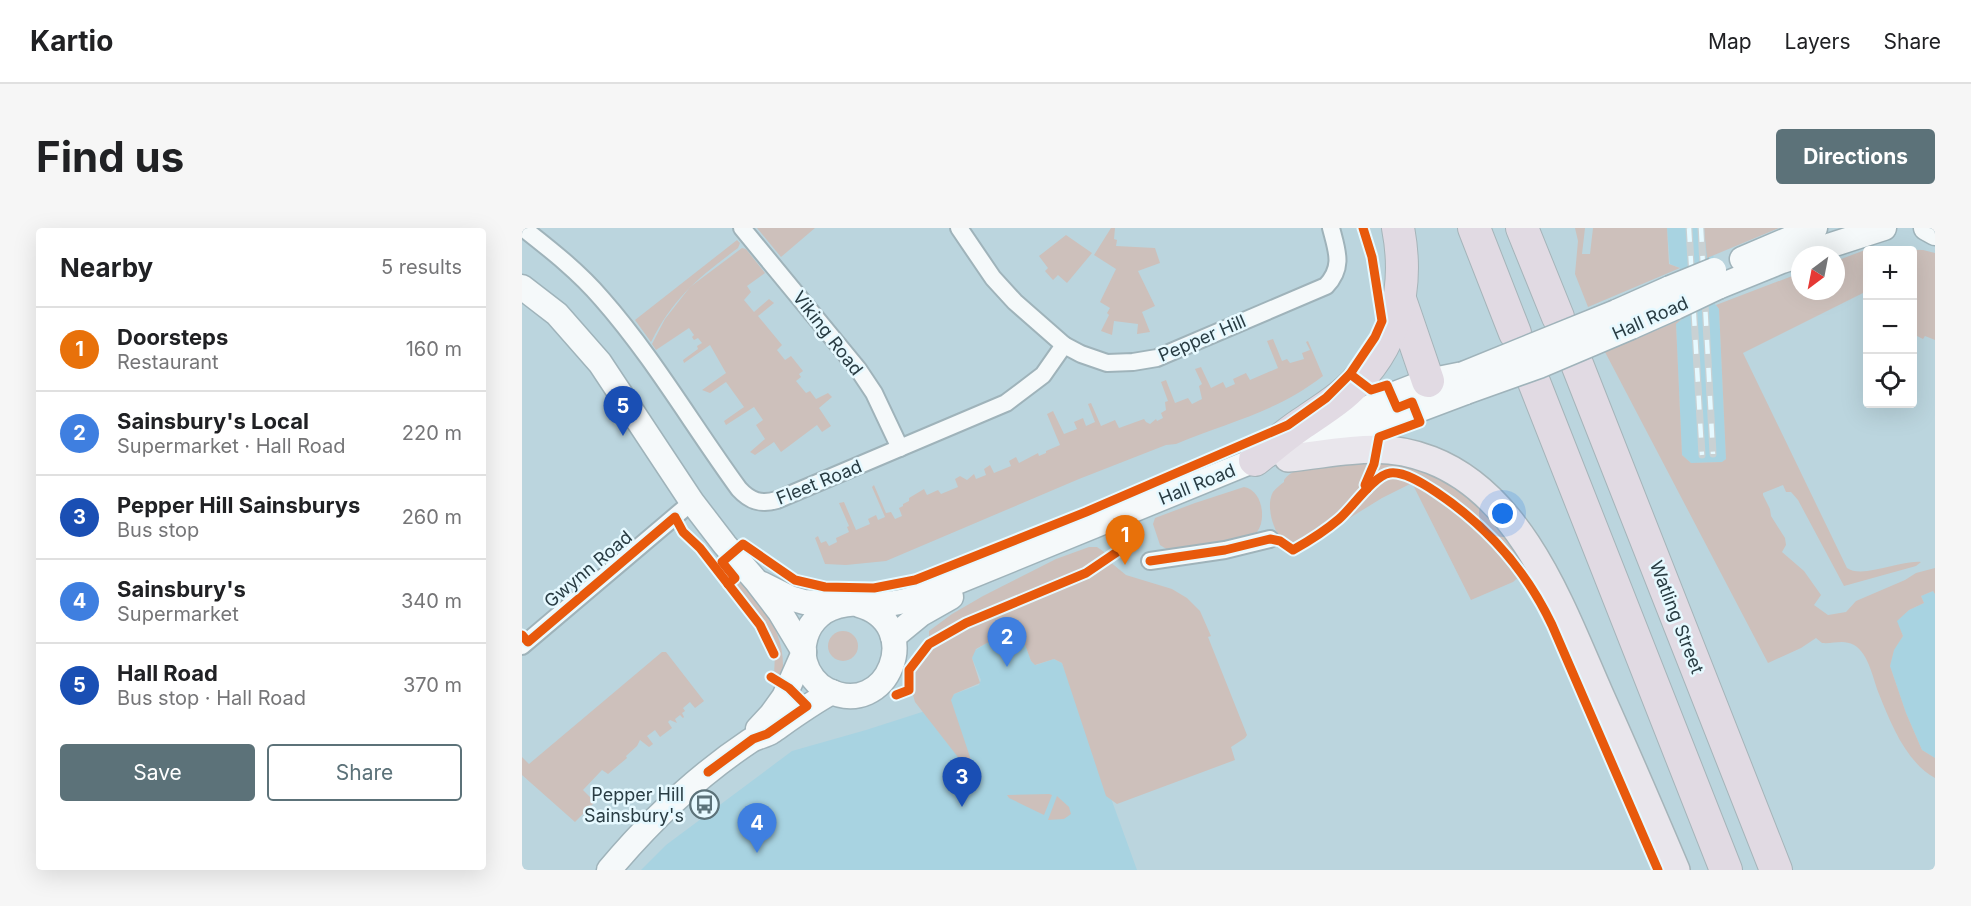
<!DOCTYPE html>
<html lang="en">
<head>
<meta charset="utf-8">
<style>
	body { margin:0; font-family:Inter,sans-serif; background:#f6f6f6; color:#202124 }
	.controls { position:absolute; right:18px; top:18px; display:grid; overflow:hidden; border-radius:6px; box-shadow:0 6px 24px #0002 }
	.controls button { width:54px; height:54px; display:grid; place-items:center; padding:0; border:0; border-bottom:2px solid #e0e0e0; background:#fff; color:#202124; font:30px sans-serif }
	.compass { position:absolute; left:1269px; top:18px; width:54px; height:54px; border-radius:50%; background:#fff; box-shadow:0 6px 24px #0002; rotate:212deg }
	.you { position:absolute; left:981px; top:286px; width:21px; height:21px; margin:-15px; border:4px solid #fff; border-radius:50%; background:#1a73e8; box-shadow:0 0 0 9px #1a73e833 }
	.badge { display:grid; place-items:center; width:39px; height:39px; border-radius:50%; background:#5c7279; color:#fff; font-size:20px; font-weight:700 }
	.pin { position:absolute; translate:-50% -50px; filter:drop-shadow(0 2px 3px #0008) }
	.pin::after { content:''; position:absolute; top:32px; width:21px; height:18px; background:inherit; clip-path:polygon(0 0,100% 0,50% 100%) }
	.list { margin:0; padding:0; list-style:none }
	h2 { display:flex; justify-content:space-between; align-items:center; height:78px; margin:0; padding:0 24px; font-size:26px }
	h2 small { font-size:20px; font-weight:400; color:#757577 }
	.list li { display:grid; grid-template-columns:39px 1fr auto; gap:18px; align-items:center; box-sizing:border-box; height:84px; padding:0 24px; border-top:2px solid #e0e0e0 }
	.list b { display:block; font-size:22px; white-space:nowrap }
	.list p { margin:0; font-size:20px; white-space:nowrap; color:#757577 }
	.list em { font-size:20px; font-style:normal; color:#757577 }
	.actions { display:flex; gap:12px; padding:18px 24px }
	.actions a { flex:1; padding:14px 0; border:2px solid #5c7279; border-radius:6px; text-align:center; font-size:21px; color:#5c7279 }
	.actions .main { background:#5c7279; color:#fff }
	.icon { flex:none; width:33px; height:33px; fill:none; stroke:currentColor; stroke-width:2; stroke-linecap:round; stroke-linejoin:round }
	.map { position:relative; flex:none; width:1413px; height:642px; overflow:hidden; border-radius:6px }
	header { display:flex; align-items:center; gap:36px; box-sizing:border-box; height:84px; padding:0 30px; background:#fff; border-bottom:2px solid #e0e0e0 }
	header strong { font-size:28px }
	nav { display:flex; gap:33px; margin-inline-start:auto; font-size:21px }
	.intro { display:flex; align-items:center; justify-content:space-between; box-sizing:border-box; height:144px; padding:0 36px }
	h1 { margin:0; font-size:42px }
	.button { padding:15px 27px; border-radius:6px; background:#5c7279; color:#fff; font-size:21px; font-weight:700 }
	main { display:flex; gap:36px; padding:0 36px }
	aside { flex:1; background:#fff; border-radius:6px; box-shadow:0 6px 24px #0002 }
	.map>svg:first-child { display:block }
	.built { fill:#a8d3e1 }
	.green { fill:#cdc0bb }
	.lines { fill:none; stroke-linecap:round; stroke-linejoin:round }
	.street-casing { stroke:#9fb3ba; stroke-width:20 }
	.secondary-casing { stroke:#9fb3ba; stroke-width:27 }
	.primary-casing { stroke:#a5b4b9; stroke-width:30 }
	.highway-casing { stroke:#a5b4b9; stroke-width:34 }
	.street { stroke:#f5f9fa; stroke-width:16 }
	.secondary { stroke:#f5f9fa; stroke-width:24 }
	.primary { stroke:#e9e6ec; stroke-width:27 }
	.highway { stroke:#e1dae3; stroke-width:32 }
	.rail-casing { stroke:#c9d1d3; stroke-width:7 }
	.rail { stroke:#e6f9ff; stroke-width:4.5; stroke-dasharray:14; stroke-linecap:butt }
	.secondary-bridge-casing { stroke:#9fb3ba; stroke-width:27; stroke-linecap:butt }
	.secondary-bridge { stroke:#f5f9fa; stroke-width:24 }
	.cycleway-casing { stroke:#e6f9ff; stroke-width:13 }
	.cycleway { stroke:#e8590c; stroke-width:9 }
	.labels { text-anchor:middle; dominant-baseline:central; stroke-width:5; stroke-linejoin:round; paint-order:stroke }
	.street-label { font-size:18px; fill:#293c43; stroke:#e6f9ff }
	.poi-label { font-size:18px; fill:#293c43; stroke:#e6f9ff; text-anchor:end }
</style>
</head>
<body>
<header>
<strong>Kartio</strong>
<nav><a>Map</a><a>Layers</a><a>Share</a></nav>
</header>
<div class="intro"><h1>Find us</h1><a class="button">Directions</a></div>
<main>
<aside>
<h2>Nearby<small>5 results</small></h2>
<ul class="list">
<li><span class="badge" style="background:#e8710a">1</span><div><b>Doorsteps</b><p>Restaurant</p></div><em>160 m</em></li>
<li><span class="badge" style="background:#3f7fe0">2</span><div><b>Sainsbury's Local</b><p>Supermarket · Hall Road</p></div><em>220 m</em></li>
<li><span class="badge" style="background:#1a4fb4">3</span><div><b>Pepper Hill Sainsburys</b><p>Bus stop</p></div><em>260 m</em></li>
<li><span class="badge" style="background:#3f7fe0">4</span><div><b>Sainsbury's</b><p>Supermarket</p></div><em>340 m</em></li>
<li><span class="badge" style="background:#1a4fb4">5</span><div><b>Hall Road</b><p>Bus stop · Hall Road</p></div><em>370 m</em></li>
</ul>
<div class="actions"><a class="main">Save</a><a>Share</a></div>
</aside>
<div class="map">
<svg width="1413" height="642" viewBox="0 0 1413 642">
	<rect width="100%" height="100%" fill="#bbd5de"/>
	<g class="built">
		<polygon points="1145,0 1191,0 1192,75 1197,81 1204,231 1200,234 1169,235 1160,227 1154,96 1162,89 1158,40 1148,36"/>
		<polygon points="1411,363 1413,366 1413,530 1400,522 1384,485 1368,438 1372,421 1381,408 1374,393 1387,382 1402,375 1399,368"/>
		<polygon points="493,406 501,411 509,433 514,437 532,431 540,435 615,642 119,642 144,617 270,523 344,502 425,476 432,466 457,457 459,452 450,430 452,423 465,415"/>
	</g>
	<g class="green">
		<polygon points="235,0 293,0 259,29"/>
		<polygon points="589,0 593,0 592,11 595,12 594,18 633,20 638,35 616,43 633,78 620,84 628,104 615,106 616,96 592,93 590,107 579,103 587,87 585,85 588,80 578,74 594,41 572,27"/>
		<polygon points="1053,0 1063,0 1060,26 1068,26 1071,0 1145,0 1147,36 1158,40 1066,79 1053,46 1056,13"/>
		<polygon points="1182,0 1257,0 1185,30"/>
		<polygon points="544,7 570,25 545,55 536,47 531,52 523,43 526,40 517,28"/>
		<path d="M 215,12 L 218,15 L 216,20 C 176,50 152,69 129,114 L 113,92 Z"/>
		<polygon points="220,20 224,21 243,45 225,58 229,64 222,72 232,84 247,71 252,75 236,88 260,117 255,122 263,132 269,128 281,143 277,146 279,149 274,153 284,165 288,163 294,171 306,165 310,169 297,180 309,198 300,204 295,197 259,224 252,214 233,227 228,224 243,211 234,197 241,192 232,179 204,197 202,193 222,179 204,154 188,165 180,162 204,145 188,117 162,135 161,132 176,121 175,118 180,115 176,110 172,112 170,109 172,107 167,100 134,122 130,116 143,91 168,59"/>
		<path d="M 1356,21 L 1401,22 L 1413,25 L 1413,112 L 1403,108 L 1401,111 L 1391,106 L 1390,22 L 1346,22 L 1345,67 L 1343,64 L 1221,125 L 1325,340 C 1340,351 1379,332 1399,334 L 1394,338 L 1322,358 L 1276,272 L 1269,264 L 1264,264 L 1261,257 L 1241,265 L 1241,267 L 1248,281 L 1249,288 L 1263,310 L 1264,317 L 1260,324 L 1282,343 L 1299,367 L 1292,377 L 1306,387 L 1324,384 L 1334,373 L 1383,352 L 1394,345 L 1413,340 L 1413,366 L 1411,363 L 1399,368 L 1402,375 L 1387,382 L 1375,393 L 1381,408 L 1372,422 L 1368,438 L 1384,485 L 1400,522 L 1413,530 L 1413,550 C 1384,534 1369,496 1357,466 C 1351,451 1347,426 1332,417 C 1321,411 1312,416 1300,415 L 1294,410 L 1279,420 L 1246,435 L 1083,124 L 1160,91 L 1154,96 L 1160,227 L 1169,235 L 1200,234 L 1204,231 L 1197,81 L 1194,77 L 1278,45 L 1278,63 L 1314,63 L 1314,33 L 1343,22 Z"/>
		<path d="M 751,111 L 760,133 L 765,131 L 768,135 L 782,131 L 780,125 L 788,122 L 784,114 L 786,113 L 801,148 C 753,185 708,193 654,216 L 644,217 L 557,251 L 364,333 L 324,337 L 303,336 L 293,310 L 296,308 L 299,315 L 304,313 L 307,318 L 315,314 L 314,310 L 327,304 L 325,299 L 327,298 L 317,275 L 322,274 L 334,302 L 348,296 L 346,291 L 354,287 L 356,292 L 363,289 L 350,259 L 352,257 L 364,285 L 369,284 L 373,291 L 380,288 L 377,280 L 381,278 L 381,276 L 387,273 L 387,270 L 402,261 L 405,267 L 416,262 L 419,266 L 436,259 L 433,251 L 438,248 L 445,252 L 452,246 L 454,251 L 464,247 L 462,241 L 468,237 L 472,245 L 489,238 L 487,233 L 494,229 L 497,235 L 516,225 L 517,228 L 524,225 L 524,223 L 538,217 L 525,186 L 531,183 L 542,206 L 555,201 L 552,194 L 561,190 L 564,198 L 573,194 L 566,176 L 569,175 L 579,198 L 593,192 L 597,200 L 622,191 L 624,194 L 628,196 L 634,191 L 635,193 L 641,190 L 639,185 L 644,182 L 643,174 L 646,173 L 639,154 L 644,152 L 653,175 L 666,170 L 670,176 L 680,171 L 677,158 L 680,156 L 673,141 L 679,139 L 689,160 L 701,154 L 704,160 L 713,156 L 711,151 L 724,145 L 728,152 L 756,140 L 745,113 Z"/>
		<path d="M 849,225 L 849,240 L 843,256 L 844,261 L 817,289 L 770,321 C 754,313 742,280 751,264 C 754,260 758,257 762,254 L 762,252 C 774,234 827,229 849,225 Z"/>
		<path d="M 857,229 L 900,234 L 973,286 L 1022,369 C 1007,355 997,337 984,322 C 961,296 897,233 860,247 L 853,240 Z"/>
		<path d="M 872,247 C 924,259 967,305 999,347 L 991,354 L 949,372 L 890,255 L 860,270 L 792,312 L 819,291 L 857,253 L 864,248 Z"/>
		<path d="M 722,259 C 740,262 745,291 735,304 L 688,317 L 646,322 L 638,317 L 631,296 L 633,290 L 673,275 Z"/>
		<polygon points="567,319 575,319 585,326 563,344 407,412 407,403 430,386 461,368 534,331"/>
		<polygon points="587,333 604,347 650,361 665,370 678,383 689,408 686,409 725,507 723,510 709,519 713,532 595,576 584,568 540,435 532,431 513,437 509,433 501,411 493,406 465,415 454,421 450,430 458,455 432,466 429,472 455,550 453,551 393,474 388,457 391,440 405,421 415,412 446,396 564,348"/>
		<path d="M 218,352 C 246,385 266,408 260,454 L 252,448 L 253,425 L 257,423 C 249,397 229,376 213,356 Z"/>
		<circle cx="321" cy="418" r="15"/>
		<polygon points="140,424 144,424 182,473 173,480 168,474 161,480 163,483 160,485 162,489 161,490 158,487 153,491 155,495 148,492 146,494 150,500 138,509 133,502 125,508 131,516 127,519 118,512 115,518 104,528 105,530 86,546 80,542 61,562 73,574 53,594 0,547 0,529 7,536"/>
		<polygon points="485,567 527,566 530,567 522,587 487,570"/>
		<polygon points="535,568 547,579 549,586 542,591 526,592"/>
	</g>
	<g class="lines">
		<defs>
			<g id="street">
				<path d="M 1,0 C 29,22 57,44 80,71 C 131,129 171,198 217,261 C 228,273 239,277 255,272 L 484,175 L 521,147 L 542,117"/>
				<polyline points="220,0 336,141 352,165 378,220"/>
				<path d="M 437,0 L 471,50 L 493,74 L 542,117 L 559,126 L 585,135 L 611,134 L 635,130 L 804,58 C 822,39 815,23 809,0"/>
				<polyline points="628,333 703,322 748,311"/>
				<polyline points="0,418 170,274"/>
			</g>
			<g id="secondary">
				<polyline points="1404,0 1413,5"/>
				<polyline points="1220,31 1293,0"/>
				<polyline points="0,59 35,86 78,135 170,274 203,317 235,354 258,384 282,424"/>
				<polyline points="1196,59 1260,33 1362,0"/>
				<polyline points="1094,84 1148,60"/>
				<polyline points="1109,99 1154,79"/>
				<polyline points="808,212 851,199 944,164"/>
				<polyline points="240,356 268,370 282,374 317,377"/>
				<path d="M 337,377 C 404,396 366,493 305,462 C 295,457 286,446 283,434 C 279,418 284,399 297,388 C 315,371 349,376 372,375 C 383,374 393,370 403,367 L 733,232 L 811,199 L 870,167 L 906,153 L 941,146"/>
				<polyline points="371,409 399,386 429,369"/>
				<polyline points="236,501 249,487 262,469 282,424"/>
				<path d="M 87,642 C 128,593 174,549 228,513 C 234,509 242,508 249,504 C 269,490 288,476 310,464"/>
			</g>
			<path id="primary" d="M 766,230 C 818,225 858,212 909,232 C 1002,268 1041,384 1078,467 C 1104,525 1129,583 1154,642"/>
			<g id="highway">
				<polyline points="952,0 993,105"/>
				<polyline points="1000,0 1036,89"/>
				<polyline points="878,71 906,153"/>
				<polyline points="1055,136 1254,642"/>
				<polyline points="1012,154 1204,642"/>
				<path d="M 733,232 C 750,219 766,204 784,193 C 798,183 812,175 825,163 C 873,120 888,62 876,0"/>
			</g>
		</defs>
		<use href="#street" class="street-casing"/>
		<use href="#secondary" class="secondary-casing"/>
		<use href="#primary" class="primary-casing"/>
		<use href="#highway" class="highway-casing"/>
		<use href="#street" class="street"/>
		<use href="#secondary" class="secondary"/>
		<use href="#primary" class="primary"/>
		<use href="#highway" class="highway"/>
		<defs>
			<g id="rail">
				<polyline points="1167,0 1180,227"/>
				<polyline points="1179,0 1191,226"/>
			</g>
		</defs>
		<use href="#rail" class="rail-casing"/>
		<use href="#rail" class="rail"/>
		<defs>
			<g id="secondary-bridge">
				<polyline points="1148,60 1192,42"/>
				<polyline points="1154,79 1196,59"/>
				<polyline points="941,146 1094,84"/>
				<polyline points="944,164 1017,138 1109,99"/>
			</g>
		</defs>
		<use href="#secondary-bridge" class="secondary-bridge-casing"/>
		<use href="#secondary-bridge" class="secondary-bridge"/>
		<defs>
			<g id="cycleway">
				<polyline points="828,146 849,162 865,157 875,180 890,174 898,194 857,209 852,236 843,257 845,261"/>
				<path d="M 628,333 L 703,322 L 748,311 L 758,313 L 771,322 C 787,313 803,303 817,291 C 829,281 852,247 868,245 C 882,243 902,256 914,264 C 965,298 1004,342 1030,397 L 1136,642"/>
				<polyline points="206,356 213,350 200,334 221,316 273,352 303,359 352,360 393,352 564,284 766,197 804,170 828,146 853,109 860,93 850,29 841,0"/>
				<polyline points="0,407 6,414 153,289 161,304 178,320 238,397 252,426"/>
				<polyline points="374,467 387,462 387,442 407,416 444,395 564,345 595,324"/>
				<polyline points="186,544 231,511 245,506 285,478 267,460 249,449"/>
			</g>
		</defs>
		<use href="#cycleway" class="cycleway-casing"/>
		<use href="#cycleway" class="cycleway"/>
	</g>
	<defs>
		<symbol id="bus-ring" viewBox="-11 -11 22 22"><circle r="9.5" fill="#e6f9ff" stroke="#5c7279" stroke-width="1.5"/><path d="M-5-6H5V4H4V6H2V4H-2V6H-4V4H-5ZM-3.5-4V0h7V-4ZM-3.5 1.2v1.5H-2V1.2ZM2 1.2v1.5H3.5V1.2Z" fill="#5c7279"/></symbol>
	</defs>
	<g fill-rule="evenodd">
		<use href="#bus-ring" x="166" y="560" width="33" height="33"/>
	</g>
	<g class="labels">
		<g class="street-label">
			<text transform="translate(1128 90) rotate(-24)">Hall Road</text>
			<text transform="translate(306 105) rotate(52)">Viking Road</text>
			<text transform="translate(680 110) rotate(-23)">Pepper Hill</text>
			<text transform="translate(297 254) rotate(-22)">Fleet Road</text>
			<text transform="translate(675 256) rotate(-22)">Hall Road</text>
			<text transform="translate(66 341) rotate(-40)">Gwynn Road</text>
			<text transform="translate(1155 389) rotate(69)">Watling Street</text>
		</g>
		<g class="poi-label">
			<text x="162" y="566">Pepper Hill<tspan x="162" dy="21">Sainsbury's</tspan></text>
		</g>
	</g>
</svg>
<div class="controls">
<button>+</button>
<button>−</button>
<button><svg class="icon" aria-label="locate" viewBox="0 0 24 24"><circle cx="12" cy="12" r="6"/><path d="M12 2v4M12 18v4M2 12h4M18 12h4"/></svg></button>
</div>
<svg class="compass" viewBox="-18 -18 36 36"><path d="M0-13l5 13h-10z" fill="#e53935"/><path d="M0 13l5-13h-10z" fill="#757577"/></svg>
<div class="you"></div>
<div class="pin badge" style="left:603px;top:337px;background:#e8710a">1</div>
<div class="pin badge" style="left:485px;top:439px;background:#3f7fe0">2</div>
<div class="pin badge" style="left:440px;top:579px;background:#1a4fb4">3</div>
<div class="pin badge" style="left:235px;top:625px;background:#3f7fe0">4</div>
<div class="pin badge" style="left:101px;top:208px;background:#1a4fb4">5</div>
</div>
</main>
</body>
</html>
